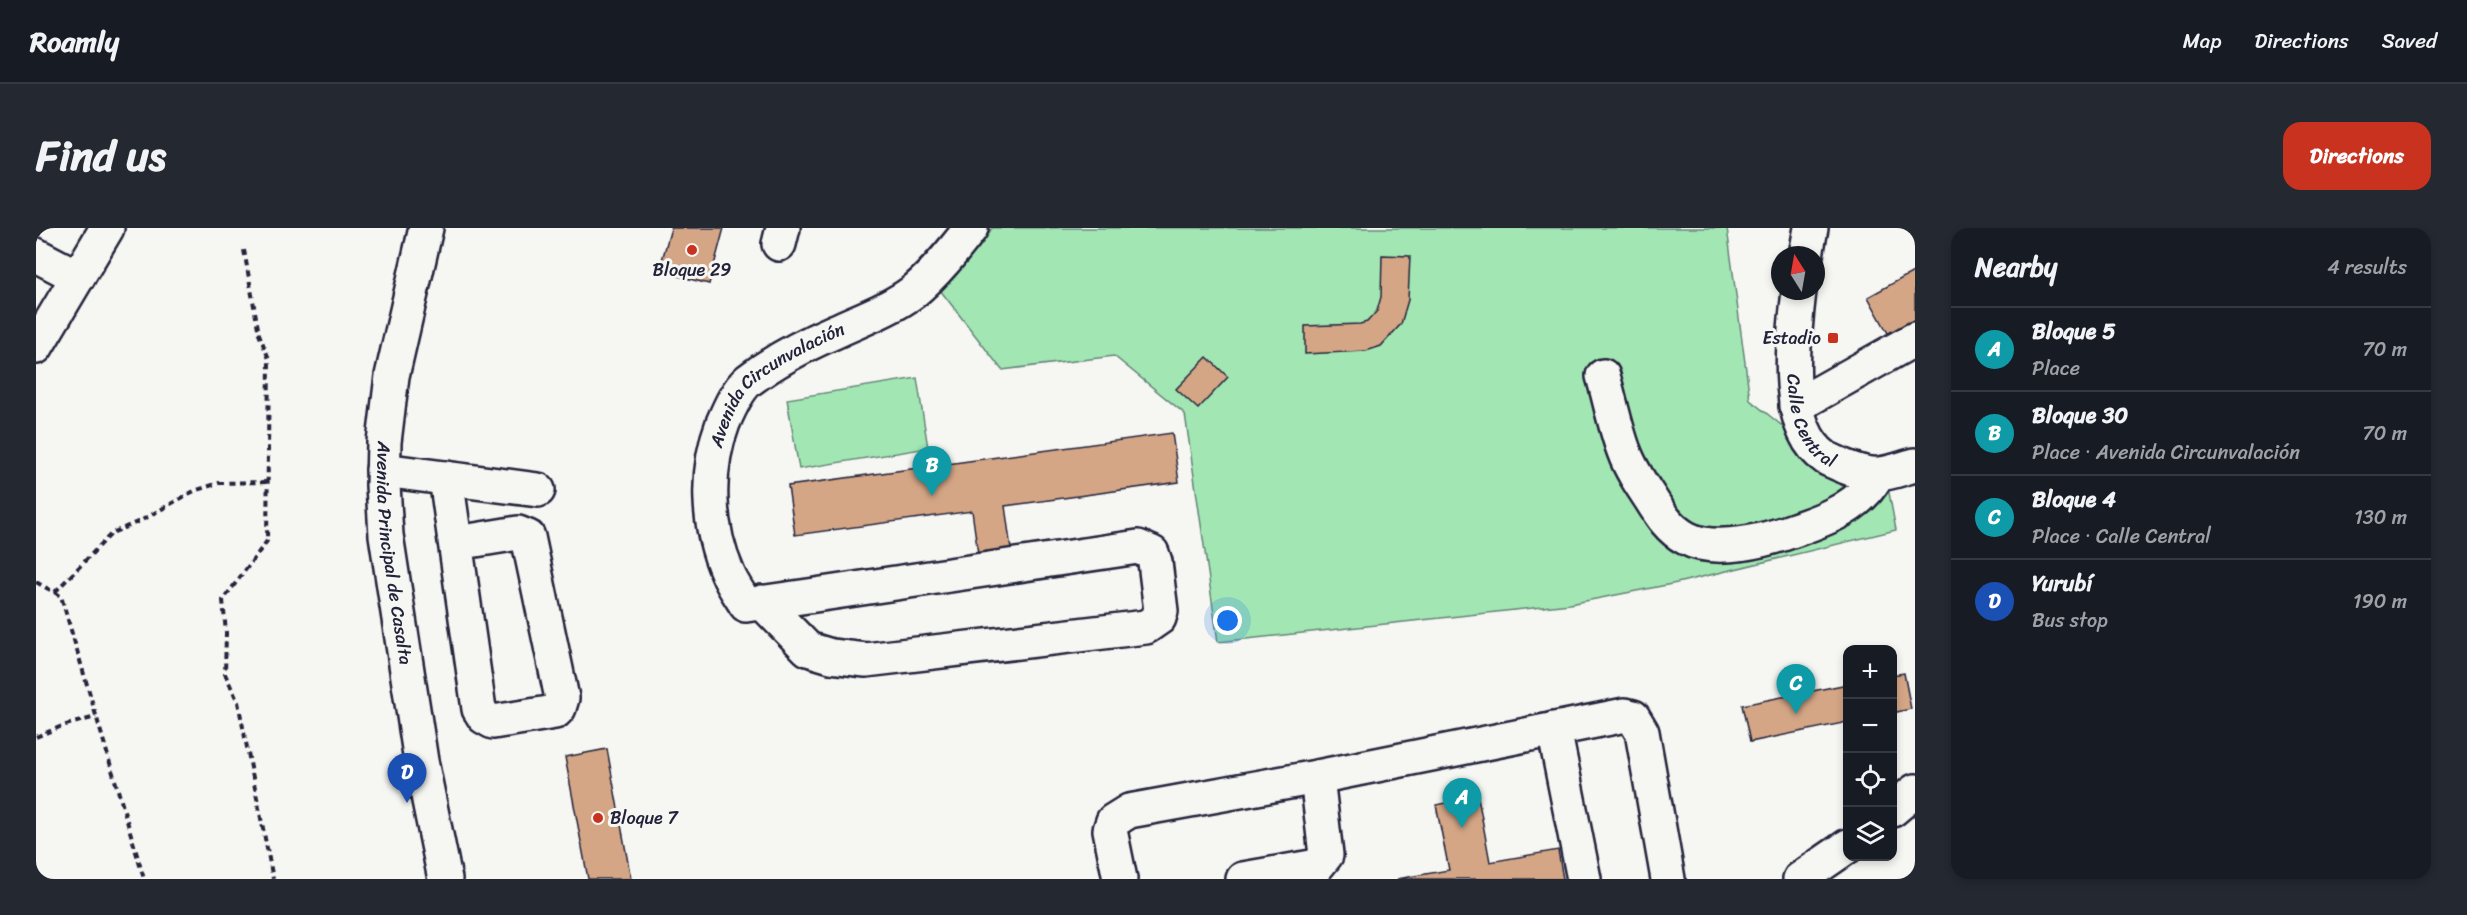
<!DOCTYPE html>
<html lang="en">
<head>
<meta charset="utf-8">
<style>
	body { margin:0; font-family:Sriracha,sans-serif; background:#242831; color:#f1f3f6 }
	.controls { position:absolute; right:18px; bottom:18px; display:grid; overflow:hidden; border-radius:12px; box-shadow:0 3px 9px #0003 }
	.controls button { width:54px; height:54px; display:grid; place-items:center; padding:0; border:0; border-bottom:2px solid #363941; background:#171b24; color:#f1f3f6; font:30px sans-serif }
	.compass { position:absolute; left:1735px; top:18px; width:54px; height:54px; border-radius:50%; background:#171b24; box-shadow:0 3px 9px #0003; rotate:349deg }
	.you { position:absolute; left:1192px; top:393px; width:21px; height:21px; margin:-15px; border:4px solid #fff; border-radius:50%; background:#1a73e8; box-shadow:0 0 0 9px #1a73e833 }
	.badge { display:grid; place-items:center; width:39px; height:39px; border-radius:50%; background:#c8321e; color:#fff; font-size:20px; font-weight:700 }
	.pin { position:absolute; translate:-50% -50px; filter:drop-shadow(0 2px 3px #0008) }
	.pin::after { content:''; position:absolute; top:32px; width:21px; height:18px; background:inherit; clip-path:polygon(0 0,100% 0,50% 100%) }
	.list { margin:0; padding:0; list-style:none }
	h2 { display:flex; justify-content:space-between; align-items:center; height:78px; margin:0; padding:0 24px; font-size:26px }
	h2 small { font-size:20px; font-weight:400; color:#9ea1a6 }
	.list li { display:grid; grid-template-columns:39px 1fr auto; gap:18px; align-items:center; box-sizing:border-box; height:84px; padding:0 24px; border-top:2px solid #363941 }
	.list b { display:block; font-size:22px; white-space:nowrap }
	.list p { margin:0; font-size:20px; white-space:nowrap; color:#9ea1a6 }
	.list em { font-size:20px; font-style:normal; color:#9ea1a6 }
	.icon { flex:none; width:33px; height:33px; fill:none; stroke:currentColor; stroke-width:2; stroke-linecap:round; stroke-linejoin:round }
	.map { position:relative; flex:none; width:1879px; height:651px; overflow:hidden; border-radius:18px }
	header { display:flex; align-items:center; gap:36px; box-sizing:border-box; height:84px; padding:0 30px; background:#171b24; border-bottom:2px solid #363941 }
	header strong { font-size:28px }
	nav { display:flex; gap:33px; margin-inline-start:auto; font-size:21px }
	.intro { display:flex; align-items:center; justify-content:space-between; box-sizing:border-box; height:144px; padding:0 36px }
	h1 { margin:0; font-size:42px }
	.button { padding:15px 27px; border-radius:18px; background:#c8321e; color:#fff; font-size:21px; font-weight:700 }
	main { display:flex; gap:36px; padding:0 36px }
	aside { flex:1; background:#171b24; border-radius:18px; box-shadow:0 3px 9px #0003 }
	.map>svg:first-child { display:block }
	.green { fill:#a2e7b3; stroke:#628477; stroke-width:1.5 }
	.building { fill:#d4a686; stroke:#22223b; stroke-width:1.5 }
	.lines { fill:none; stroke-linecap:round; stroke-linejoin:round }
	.minor-casing { stroke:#22223b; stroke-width:38 }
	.path { stroke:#22223b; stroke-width:4; stroke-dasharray:6 4.5; stroke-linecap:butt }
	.minor { stroke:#f6f6f2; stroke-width:33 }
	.poi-dot { fill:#c8321e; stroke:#f6f6f2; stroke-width:2 }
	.labels { text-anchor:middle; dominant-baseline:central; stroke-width:6; stroke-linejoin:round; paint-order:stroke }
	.poi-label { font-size:18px; fill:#22223b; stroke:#f6f6f2 }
	.street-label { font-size:18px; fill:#22223b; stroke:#f6f6f2 }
</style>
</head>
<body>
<header>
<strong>Roamly</strong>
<nav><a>Map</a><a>Directions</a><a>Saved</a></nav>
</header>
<div class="intro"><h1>Find us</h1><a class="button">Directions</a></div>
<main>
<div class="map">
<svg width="1879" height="651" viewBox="0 0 1879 651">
	<rect width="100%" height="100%" fill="#f6f6f2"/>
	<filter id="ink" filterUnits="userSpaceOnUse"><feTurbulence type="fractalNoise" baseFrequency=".0167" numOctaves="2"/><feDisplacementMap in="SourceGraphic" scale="12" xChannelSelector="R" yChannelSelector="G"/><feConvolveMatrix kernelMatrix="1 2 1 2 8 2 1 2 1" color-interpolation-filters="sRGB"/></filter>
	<g filter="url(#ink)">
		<g class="green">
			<polygon points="956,0 1691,0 1714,172 1759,208 1851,254 1860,302 1641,355 1534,376 1182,414 1149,186 1078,128 966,142 904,62 942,21"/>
			<polygon points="881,150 892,220 763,241 751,171"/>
		</g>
		<g class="building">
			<polygon points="635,0 688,0 673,56 623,43"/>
			<polygon points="1346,27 1374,28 1372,72 1365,96 1345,118 1330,123 1269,126 1269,98 1324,96 1331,94 1341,83 1345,69"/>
			<polygon points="1879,43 1879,93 1853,107 1832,69"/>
			<polygon points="1171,129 1192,149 1162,181 1140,161"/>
			<polygon points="1136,205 1143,254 969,278 975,321 942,326 936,283 759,307 752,258"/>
			<polygon points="1868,445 1875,481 1856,485 1856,447"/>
			<polygon points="1812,456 1812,494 1714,514 1706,477"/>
			<polygon points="571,521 595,651 552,651 529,529"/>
			<polygon points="1442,569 1454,634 1522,622 1527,651 1361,651 1413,642 1400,577"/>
		</g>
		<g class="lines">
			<defs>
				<g id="minor">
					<path id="s1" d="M 390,0 L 356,148 L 348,214 L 347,257 L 350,307 L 385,533 L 409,651"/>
					<polyline points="743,16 747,0"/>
					<polyline points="0,27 42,49"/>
					<polyline points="1770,27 1775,0"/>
					<path id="s2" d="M 1763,63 C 1758,109 1745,200 1790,230 C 1795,233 1802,235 1807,238 C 1817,242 1833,247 1843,246 C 1855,245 1867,240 1879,237"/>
					<polyline points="0,119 71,0"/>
					<path d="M 1567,148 C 1574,172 1579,199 1588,223 C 1594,240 1604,255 1614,270 C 1624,286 1633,301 1650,310 C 1679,326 1732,312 1761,301 C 1793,290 1825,278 1841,247"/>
					<polyline points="1760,178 1879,111"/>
					<polyline points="347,242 502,262"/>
					<polyline points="410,250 443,481 448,489 457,494 519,484 523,480 526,470 492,309 482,305 421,315"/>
					<path id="s3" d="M 726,374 L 772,421 L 795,428 L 830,432 L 1110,399 L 1123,390 L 1125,383 L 1119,334 L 1116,325 L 1102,319 L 779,367 L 710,377 C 704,367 696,356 692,346 C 671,299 669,242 687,195 C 693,181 701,162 713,152 C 739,132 770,116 800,103 C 826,91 854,81 877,64 C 899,46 918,22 935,0"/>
					<polyline points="1518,501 1548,651"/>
					<polyline points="1856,582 1879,563"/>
					<polyline points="1084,651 1074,602 1077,593 1093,583 1281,549 1589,487 1597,489 1606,504 1632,651"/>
					<polyline points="1207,651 1281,638 1290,627 1281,549"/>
					<polyline points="1764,651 1812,618"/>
				</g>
			</defs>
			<use href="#minor" class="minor-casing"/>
			<g class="path">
				<polyline points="208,22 223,106 233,131 231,313 187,372 190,405 189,446 202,474 237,651"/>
				<polyline points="0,354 25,368 108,651"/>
				<polyline points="19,364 76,305 106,292 158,263 183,255 231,254"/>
				<polyline points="0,509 26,498 60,489"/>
			</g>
			<use href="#minor" class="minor"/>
		</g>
	</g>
	<g class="poi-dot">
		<circle cx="656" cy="22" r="6"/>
		<rect x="1791" y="104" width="12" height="12" rx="3"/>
		<circle cx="562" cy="590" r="6"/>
	</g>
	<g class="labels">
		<g class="poi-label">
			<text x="656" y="42">Bloque 29</text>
			<text x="1785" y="110" text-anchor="end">Estadio</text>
			<text x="574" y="590" text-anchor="start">Bloque 7</text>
		</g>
		<g class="street-label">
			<text stroke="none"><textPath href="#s3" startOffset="1158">Avenida Circunvalación</textPath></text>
			<text stroke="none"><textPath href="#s2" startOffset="135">Calle Central</textPath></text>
			<text stroke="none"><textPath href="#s1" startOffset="330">Avenida Principal de Casalta</textPath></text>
		</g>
	</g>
</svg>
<div class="controls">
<button>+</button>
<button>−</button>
<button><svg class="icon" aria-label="locate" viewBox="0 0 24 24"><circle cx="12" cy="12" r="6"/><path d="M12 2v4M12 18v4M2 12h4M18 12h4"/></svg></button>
<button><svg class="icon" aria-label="layers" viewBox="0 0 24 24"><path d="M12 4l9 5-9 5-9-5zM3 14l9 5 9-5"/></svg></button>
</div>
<svg class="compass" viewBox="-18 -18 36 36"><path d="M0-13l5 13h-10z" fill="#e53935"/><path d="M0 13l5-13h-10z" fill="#9ea1a6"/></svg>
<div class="you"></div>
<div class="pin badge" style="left:1426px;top:600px;background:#0f9aa8">A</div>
<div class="pin badge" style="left:896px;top:268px;background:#0f9aa8">B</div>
<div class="pin badge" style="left:1760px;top:486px;background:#0f9aa8">C</div>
<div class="pin badge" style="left:371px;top:575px;background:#1a4fb4">D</div>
</div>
<aside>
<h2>Nearby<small>4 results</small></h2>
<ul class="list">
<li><span class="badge" style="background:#0f9aa8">A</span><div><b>Bloque 5</b><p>Place</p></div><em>70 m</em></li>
<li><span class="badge" style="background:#0f9aa8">B</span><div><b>Bloque 30</b><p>Place · Avenida Circunvalación</p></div><em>70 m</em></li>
<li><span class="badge" style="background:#0f9aa8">C</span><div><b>Bloque 4</b><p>Place · Calle Central</p></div><em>130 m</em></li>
<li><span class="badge" style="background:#1a4fb4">D</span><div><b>Yurubí</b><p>Bus stop</p></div><em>190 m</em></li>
</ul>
</aside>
</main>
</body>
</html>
